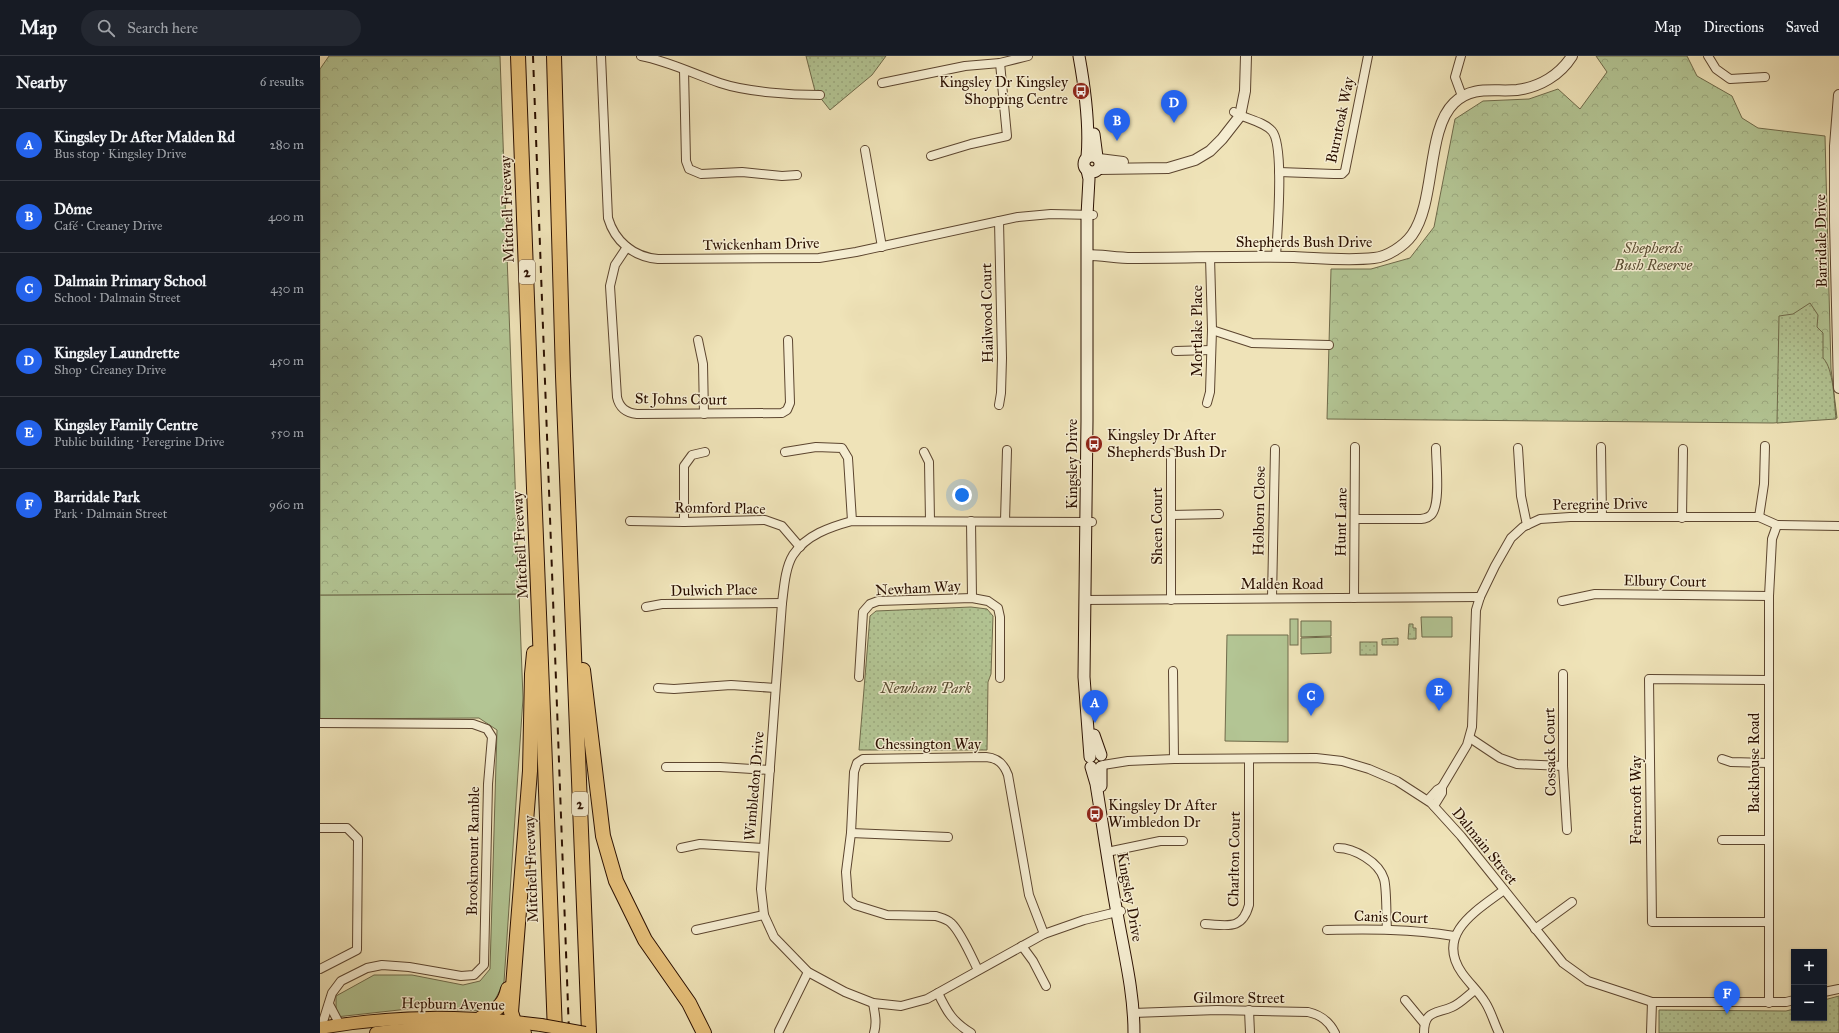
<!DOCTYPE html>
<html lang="en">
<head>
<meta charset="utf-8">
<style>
	body { margin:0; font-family:"IM FELL Great Primer",serif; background:#242831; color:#f1f3f6 }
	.controls { position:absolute; right:12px; bottom:12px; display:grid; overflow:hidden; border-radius:0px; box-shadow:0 1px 3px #0004 }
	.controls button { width:36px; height:36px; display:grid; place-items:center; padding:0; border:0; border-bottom:1px solid #363941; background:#171b24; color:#f1f3f6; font:20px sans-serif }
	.you { position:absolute; left:642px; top:439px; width:14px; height:14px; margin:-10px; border:3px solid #fff; border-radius:50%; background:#1a73e8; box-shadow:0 0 0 6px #1a73e833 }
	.badge { display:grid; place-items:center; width:26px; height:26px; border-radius:50%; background:#2563eb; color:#fff; font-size:13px; font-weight:700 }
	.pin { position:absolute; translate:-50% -33px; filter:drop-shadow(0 1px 2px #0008) }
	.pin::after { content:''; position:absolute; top:21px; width:14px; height:12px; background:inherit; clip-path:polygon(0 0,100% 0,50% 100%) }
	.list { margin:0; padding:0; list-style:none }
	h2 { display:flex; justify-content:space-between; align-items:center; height:52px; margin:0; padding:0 16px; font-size:17px }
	h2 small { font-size:13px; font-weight:400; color:#9ea1a6 }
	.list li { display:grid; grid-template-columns:26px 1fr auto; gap:12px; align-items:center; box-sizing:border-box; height:72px; padding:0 16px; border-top:1px solid #363941 }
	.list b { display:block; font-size:15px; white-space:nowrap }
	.list p { margin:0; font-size:13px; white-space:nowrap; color:#9ea1a6 }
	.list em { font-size:13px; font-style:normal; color:#9ea1a6 }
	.icon { flex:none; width:22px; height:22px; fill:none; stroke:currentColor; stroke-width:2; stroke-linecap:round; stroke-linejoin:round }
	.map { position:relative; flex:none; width:1519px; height:977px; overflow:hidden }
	header { display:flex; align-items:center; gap:24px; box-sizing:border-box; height:56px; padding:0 20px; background:#171b24; border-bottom:1px solid #363941 }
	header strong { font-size:19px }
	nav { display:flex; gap:22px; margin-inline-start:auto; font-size:14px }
	.search { width:280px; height:36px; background:#242831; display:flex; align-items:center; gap:10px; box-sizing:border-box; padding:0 14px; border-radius:22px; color:#9ea1a6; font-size:15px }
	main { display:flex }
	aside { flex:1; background:#171b24 }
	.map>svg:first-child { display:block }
	.green { fill:#b3c594; stroke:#6f6a4a }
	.forest { fill:url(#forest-crowns); stroke:#6f6a4a }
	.park { fill:url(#park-dots); stroke:#6f6a4a }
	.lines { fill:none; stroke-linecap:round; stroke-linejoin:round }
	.minor-casing { stroke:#5c452f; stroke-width:10 }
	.tertiary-casing { stroke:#5c452f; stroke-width:12 }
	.secondary-casing { stroke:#2b1001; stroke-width:13 }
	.primary-casing { stroke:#2b1001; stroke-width:14 }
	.motorway-casing { stroke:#2b1001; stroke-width:16 }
	.minor { stroke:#f5edd1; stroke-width:8 }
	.tertiary { stroke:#f5edd1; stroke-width:10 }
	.secondary { stroke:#f5edd1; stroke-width:11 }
	.primary { stroke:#e8c27c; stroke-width:12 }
	.motorway { stroke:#e8c27c; stroke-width:14 }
	.rail { stroke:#2b1001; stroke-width:2; stroke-dasharray:7 7; stroke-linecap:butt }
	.primary-bridge-casing { stroke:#2b1001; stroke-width:14; stroke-linecap:butt }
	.primary-bridge { stroke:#e8c27c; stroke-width:12 }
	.labels { text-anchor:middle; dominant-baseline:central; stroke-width:3; stroke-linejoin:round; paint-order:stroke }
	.shield { fill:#f5edd1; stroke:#68523f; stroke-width:1 }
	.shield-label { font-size:14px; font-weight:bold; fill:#2b1001 }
	.poi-label { font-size:15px; fill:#2b1001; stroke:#f5edd1; text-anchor:start }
	.street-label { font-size:15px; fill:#2b1001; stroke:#f5edd1 }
	.park-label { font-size:15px; font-style:italic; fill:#5b4f34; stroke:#f5edd1 }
</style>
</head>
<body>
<header>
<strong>Map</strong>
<div class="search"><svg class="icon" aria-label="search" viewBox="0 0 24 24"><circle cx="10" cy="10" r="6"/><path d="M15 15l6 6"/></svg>Search here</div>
<nav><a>Map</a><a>Directions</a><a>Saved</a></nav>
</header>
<main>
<aside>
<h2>Nearby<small>6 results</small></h2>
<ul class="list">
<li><span class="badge">A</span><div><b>Kingsley Dr After Malden Rd</b><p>Bus stop · Kingsley Drive</p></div><em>280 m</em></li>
<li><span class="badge">B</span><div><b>Dôme</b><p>Café · Creaney Drive</p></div><em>400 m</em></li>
<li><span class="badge">C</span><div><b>Dalmain Primary School</b><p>School · Dalmain Street</p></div><em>430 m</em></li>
<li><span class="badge">D</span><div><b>Kingsley Laundrette</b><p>Shop · Creaney Drive</p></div><em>450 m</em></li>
<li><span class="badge">E</span><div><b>Kingsley Family Centre</b><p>Public building · Peregrine Drive</p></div><em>550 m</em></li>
<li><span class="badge">F</span><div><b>Barridale Park</b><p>Park · Dalmain Street</p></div><em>960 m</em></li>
</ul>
</aside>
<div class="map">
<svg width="1519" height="977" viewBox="0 0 1519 977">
	<defs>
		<pattern id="forest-crowns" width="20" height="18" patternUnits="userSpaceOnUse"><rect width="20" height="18" fill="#b3c594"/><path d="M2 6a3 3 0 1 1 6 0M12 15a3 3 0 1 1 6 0" fill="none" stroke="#9aa87e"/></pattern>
		<pattern id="park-dots" width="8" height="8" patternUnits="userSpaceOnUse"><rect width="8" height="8" fill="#b3c594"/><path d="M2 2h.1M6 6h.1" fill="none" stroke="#9aa87e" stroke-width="1.8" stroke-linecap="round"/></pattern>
	</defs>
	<rect width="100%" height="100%" fill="#efe3b8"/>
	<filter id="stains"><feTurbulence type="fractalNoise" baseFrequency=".005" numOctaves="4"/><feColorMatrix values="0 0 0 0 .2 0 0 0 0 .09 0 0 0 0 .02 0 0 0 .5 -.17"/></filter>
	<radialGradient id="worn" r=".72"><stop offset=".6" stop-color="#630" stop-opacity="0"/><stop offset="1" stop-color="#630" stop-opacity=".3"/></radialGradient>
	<g class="green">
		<polygon points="199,538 203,642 184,926 174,946 162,955 97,952 16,961 16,940 54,919 92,919 143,929 160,925 170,913 177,674 159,662 0,663 0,539"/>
		<polygon points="1101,561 1132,561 1132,581 1102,581"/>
		<rect x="970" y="563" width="8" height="26"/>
		<polygon points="981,565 1011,565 1011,580 981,581"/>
		<polygon points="907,579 968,579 968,686 905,685"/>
		<polygon points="1011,581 1011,597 981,598 981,582"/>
	</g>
	<g class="forest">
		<polygon points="9,0 180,0 199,538 0,539 0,13"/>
		<polygon points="1276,0 1367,0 1377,20 1412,40 1422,62 1438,72 1505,80 1511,313 1517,362 1453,367 1007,363 1011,213 1051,213 1090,202 1114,171 1135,63 1163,45 1209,43 1238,33 1260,53 1287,16"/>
	</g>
	<g class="park">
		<polygon points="486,0 566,0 552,19 510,54 495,35"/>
		<path d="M 1490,247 L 1498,259 L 1497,271 L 1503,277 L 1503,302 C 1514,313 1514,346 1516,363 L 1457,367 L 1459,260 L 1473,258 Z"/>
		<polygon points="651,551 667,553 673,560 671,618 668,626 667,694 539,694 550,560 556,555"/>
		<polygon points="1089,568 1093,568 1093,572 1096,572 1096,583 1088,583"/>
		<polygon points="1078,582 1078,589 1062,589 1062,583"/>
		<rect x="1040" y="586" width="17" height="13"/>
		<polygon points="1519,940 1519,977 1339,977 1339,954 1466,955 1474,953 1474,962 1504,962 1504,944"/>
	</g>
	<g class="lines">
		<defs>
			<g id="minor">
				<path d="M 281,0 L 288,162 C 295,186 314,201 338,203 L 499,202 L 536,196 L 698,161 L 731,158 L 773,159"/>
				<path d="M 321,0 C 348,5 374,18 400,27 C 427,36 471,39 500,39"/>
				<polyline points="1141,0 1135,21 1142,40"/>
				<polyline points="1388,0 1396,13 1410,23 1445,21"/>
				<polyline points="364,14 366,105 369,113 381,118 422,116 462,120 477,119"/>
				<polyline points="562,27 645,10 680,7 708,0"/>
				<path d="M 914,56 C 925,63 943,65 952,75 C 965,90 957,178 956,201"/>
				<polyline points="545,94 562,191"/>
				<polyline points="611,100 651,88 687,80 680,7"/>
				<polyline points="959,116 1014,118 1022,118 1025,115 1048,0"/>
				<path d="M 307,191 L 295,209 L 290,230 L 297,341 C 299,351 306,357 317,358 L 462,357 L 467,354 L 470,347 L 468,284"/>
				<polyline points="892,274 932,287 1009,289"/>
				<polyline points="378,284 383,308 384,358"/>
				<polyline points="856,295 891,294"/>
				<polyline points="887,347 890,336 892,274 890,201"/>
				<polyline points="679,349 681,337 682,302 679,165"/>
				<polyline points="1281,391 1282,461"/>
				<polyline points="1198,392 1201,440 1207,469"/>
				<polyline points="465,396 496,391 522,392 528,402 532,465"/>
				<polyline points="604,396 609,406 610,465"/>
				<polyline points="851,459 899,458"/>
				<polyline points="1439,461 1444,428 1445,390"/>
				<polyline points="1362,462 1363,393"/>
				<path d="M 1035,463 L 1096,463 C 1102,463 1107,463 1111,459 C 1121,449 1116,407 1116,392"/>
				<polyline points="310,465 364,466 445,464 462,470 480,491"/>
				<polyline points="651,465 652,542"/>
				<polyline points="685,465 687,394"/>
				<polyline points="364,466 364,410 372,399 385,396"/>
				<path d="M 772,466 L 532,465 C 510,471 486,479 473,499 C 465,512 464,532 462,547 L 441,833 L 444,859 L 454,881 L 488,916 L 525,936 L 553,947 L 581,950 L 607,943 L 724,878 L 764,864 L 801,855"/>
				<polyline points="952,542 955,393"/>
				<polyline points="1034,542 1035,391"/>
				<polyline points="764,544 1160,541"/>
				<polyline points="851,544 851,397"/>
				<polyline points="1242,545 1275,538 1449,540"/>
				<polyline points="326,551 342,548 462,547"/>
				<polyline points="853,615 854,703"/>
				<polyline points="1243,618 1243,710 1247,774"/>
				<polyline points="539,621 543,556 550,548 558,545 652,542 668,545 678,552 680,561 680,622"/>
				<polyline points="1448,624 1329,623 1332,866 1449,866"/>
				<polyline points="338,632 354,633 411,629 455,632"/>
				<polyline points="0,667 153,668 167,673 172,681 168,728 164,909 154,919 141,920 89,911 62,909 47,912 21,925 12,937 1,972"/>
				<polyline points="1150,682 1180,702 1197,708 1243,710"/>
				<polyline points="1402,703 1411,706 1448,707"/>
				<polyline points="783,709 808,705 854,703 996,702 1022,705 1049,713 1077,725 1111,747 1141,780 1243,907 1268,925 1332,946 1466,946 1474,944"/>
				<polyline points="346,711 400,711 450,714"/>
				<polyline points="1108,744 1117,734 1122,731"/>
				<polyline points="1114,750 1122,737 1122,731 1147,689 1152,671 1156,554 1160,541 1175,510 1191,482 1203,471 1220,463 1250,461 1439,461 1457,469 1519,470"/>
				<polyline points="0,772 27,772 38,783 37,894 0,913"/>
				<polyline points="531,777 628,781"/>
				<polyline points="1402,784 1448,784"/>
				<polyline points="361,792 380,788 443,792"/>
				<path d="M 1018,792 C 1034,792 1059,806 1064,823 C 1067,833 1066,861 1067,873"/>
				<polyline points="787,796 840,785 863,785"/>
				<path d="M 885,868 C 907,869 922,875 929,849 L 929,703"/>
				<polyline points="1215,873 1252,846"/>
				<polyline points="376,874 444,859"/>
				<path d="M 1007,874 C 1051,873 1091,873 1134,880"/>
				<polyline points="702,890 713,905 726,930"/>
				<path d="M 658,914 C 652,902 641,876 631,867 C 627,863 622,862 616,860 L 567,859 L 535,849 L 528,843 L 526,816 L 531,777 L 534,716 L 537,707 L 543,703 L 666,701 C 678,702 684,708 688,719 L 709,839 L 724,878"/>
				<polyline points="1504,936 1519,933"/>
				<path d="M 618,937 C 627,956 633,966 651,977"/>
				<polyline points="1085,944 1104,967"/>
				<path d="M 553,947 C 555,958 557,967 554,977"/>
				<polyline points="1449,947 1449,540 1452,483 1457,469"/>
				<polyline points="9,948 20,969"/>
				<polyline points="929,954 930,977"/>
				<path d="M 813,957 L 897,954 L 988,956 C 1001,959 1009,965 1015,977"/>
				<polyline points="459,975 488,916"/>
				<path d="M 1104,977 C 1104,954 1116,958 1132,951 C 1141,947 1148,939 1155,934"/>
				<path d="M 1179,977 C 1174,967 1171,955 1165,946 C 1159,936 1149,927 1142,917 C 1115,878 1156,855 1184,834"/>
				<polyline points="1331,977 1332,946"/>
			</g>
			<g id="tertiary">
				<polyline points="1519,39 1515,90 1515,166 1519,332"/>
				<polyline points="779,103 803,106"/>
				<polyline points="779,113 848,112 875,104 890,95 902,83 920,60 925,35 926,0"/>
				<path d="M 767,199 C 782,199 797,202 812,202 C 866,202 920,200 974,201 C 1000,202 1028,205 1054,202 C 1067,201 1084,190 1092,179 C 1116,146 1106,74 1134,47 C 1152,29 1174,36 1197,34 C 1220,31 1240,19 1252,0"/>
			</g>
			<g id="secondary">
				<path d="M 759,0 C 765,33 770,68 767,101"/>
				<polyline points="774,78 777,101"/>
				<circle cx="772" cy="108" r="8"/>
				<polyline points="767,114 769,123 767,159 767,365 764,621 770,701"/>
				<polyline points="774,679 781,699"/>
				<path d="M 771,711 L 776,728 C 783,771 789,814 797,857 C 804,897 814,936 814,977"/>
				<polyline points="781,711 781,730"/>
			</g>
			<g id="primary">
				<path d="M 0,972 C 77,959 143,959 221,969"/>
				<path d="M 56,977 C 101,971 148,972 194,977"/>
			</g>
			<g id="motorway">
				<path d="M 198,0 C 204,144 208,288 214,432 C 222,614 228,795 235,977"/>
				<polyline points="234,0 243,320 269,977"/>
				<polyline points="263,614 283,780 296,825 325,884 369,947 384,977"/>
				<path d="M 161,962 C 176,953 184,951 188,933"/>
				<polyline points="154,974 161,977"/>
				<polyline points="204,977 195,969 191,956 210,715 212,618 214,597"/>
			</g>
		</defs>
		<use href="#minor" class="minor-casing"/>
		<use href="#tertiary" class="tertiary-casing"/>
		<use href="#secondary" class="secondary-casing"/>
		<use href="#primary" class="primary-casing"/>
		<use href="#motorway" class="motorway-casing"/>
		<use href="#minor" class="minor"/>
		<use href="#tertiary" class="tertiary"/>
		<use href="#secondary" class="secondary"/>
		<use href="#primary" class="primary"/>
		<use href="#motorway" class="motorway"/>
		<polyline class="rail" points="213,0 249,977"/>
		<defs>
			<polyline id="primary-bridge" points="221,969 265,977"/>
		</defs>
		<use href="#primary-bridge" class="primary-bridge-casing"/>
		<use href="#primary-bridge" class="primary-bridge"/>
	</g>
	<defs>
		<symbol id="bus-disc" viewBox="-11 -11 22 22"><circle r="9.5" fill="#8f2418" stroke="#f5edd1"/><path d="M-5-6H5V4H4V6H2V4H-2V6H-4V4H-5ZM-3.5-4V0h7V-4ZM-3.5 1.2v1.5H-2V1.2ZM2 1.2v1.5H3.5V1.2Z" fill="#fff"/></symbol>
	</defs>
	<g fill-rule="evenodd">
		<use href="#bus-disc" x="751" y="25" width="20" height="20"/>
		<use href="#bus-disc" x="764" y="378" width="20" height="20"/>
		<use href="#bus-disc" x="765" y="748" width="20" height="20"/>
	</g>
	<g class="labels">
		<g class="shield">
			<rect x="199" y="204" width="16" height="24" rx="3"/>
			<rect x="252" y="736" width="16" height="24" rx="3"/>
		</g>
		<g class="shield-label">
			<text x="207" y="216">2</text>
			<text x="260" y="748">2</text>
		</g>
		<g class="poi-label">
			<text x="748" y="26" text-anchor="end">Kingsley Dr Kingsley<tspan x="748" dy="17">Shopping Centre</tspan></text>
			<text x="787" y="379">Kingsley Dr After<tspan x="787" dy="17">Shepherds Bush Dr</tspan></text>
			<text x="788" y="749">Kingsley Dr After<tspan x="788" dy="17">Wimbledon Dr</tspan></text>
		</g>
		<g class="street-label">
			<text transform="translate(1020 64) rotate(-78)">Burntoak Way</text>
			<text transform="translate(187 153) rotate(-92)">Mitchell Freeway</text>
			<text transform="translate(1501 185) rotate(-91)">Barridale Drive</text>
			<text x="984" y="186">Shepherds Bush Drive</text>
			<text transform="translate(441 188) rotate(-1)">Twickenham Drive</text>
			<text transform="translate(667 257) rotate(-91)">Hailwood Court</text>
			<text transform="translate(877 275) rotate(-90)">Mortlake Place</text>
			<text transform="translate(361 343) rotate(1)">St Johns Court</text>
			<text transform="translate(752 408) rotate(-90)">Kingsley Drive</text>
			<text transform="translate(1280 448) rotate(-1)">Peregrine Drive</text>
			<text transform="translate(400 452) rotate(1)">Romford Place</text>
			<text transform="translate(939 455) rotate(-89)">Holborn Close</text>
			<text transform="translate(1021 466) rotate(-89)">Hunt Lane</text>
			<text transform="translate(837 470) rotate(-90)">Sheen Court</text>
			<text transform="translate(200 489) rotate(-93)">Mitchell Freeway</text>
			<text transform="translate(1345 525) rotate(1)">Elbury Court</text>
			<text x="962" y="528">Malden Road</text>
			<text transform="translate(598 532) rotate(-3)">Newham Way</text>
			<text transform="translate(394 534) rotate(-1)">Dulwich Place</text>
			<text x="608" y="688">Chessington Way</text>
			<text transform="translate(1230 696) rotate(-91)">Cossack Court</text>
			<text transform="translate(1434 707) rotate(-90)">Backhouse Road</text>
			<text transform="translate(434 730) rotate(-85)">Wimbledon Drive</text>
			<text transform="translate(1316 744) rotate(-90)">Ferncroft Way</text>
			<text transform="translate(1165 790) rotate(51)">Dalmain Street</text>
			<text transform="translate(153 795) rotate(-89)">Brookmount Ramble</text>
			<text transform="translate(914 803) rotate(-89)">Charlton Court</text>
			<text transform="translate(211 813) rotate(-92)">Mitchell Freeway</text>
			<text transform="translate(810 841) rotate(80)">Kingsley Drive</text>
			<text transform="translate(1071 861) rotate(2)">Canis Court</text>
			<text x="919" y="942">Gilmore Street</text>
			<text transform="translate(133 948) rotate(1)">Hepburn Avenue</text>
		</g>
		<g class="park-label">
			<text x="1333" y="192">Shepherds<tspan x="1333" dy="17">Bush Reserve</tspan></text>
			<text x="606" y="632">Newham Park</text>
		</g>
	</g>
	<rect width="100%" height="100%" filter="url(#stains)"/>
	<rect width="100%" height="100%" fill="url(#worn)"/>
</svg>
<div class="controls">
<button>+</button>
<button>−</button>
</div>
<div class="you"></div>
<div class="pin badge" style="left:775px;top:667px">A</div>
<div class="pin badge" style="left:797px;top:85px">B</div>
<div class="pin badge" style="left:991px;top:660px">C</div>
<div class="pin badge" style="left:854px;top:67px">D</div>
<div class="pin badge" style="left:1119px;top:655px">E</div>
<div class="pin badge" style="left:1407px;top:958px">F</div>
</div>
</main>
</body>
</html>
